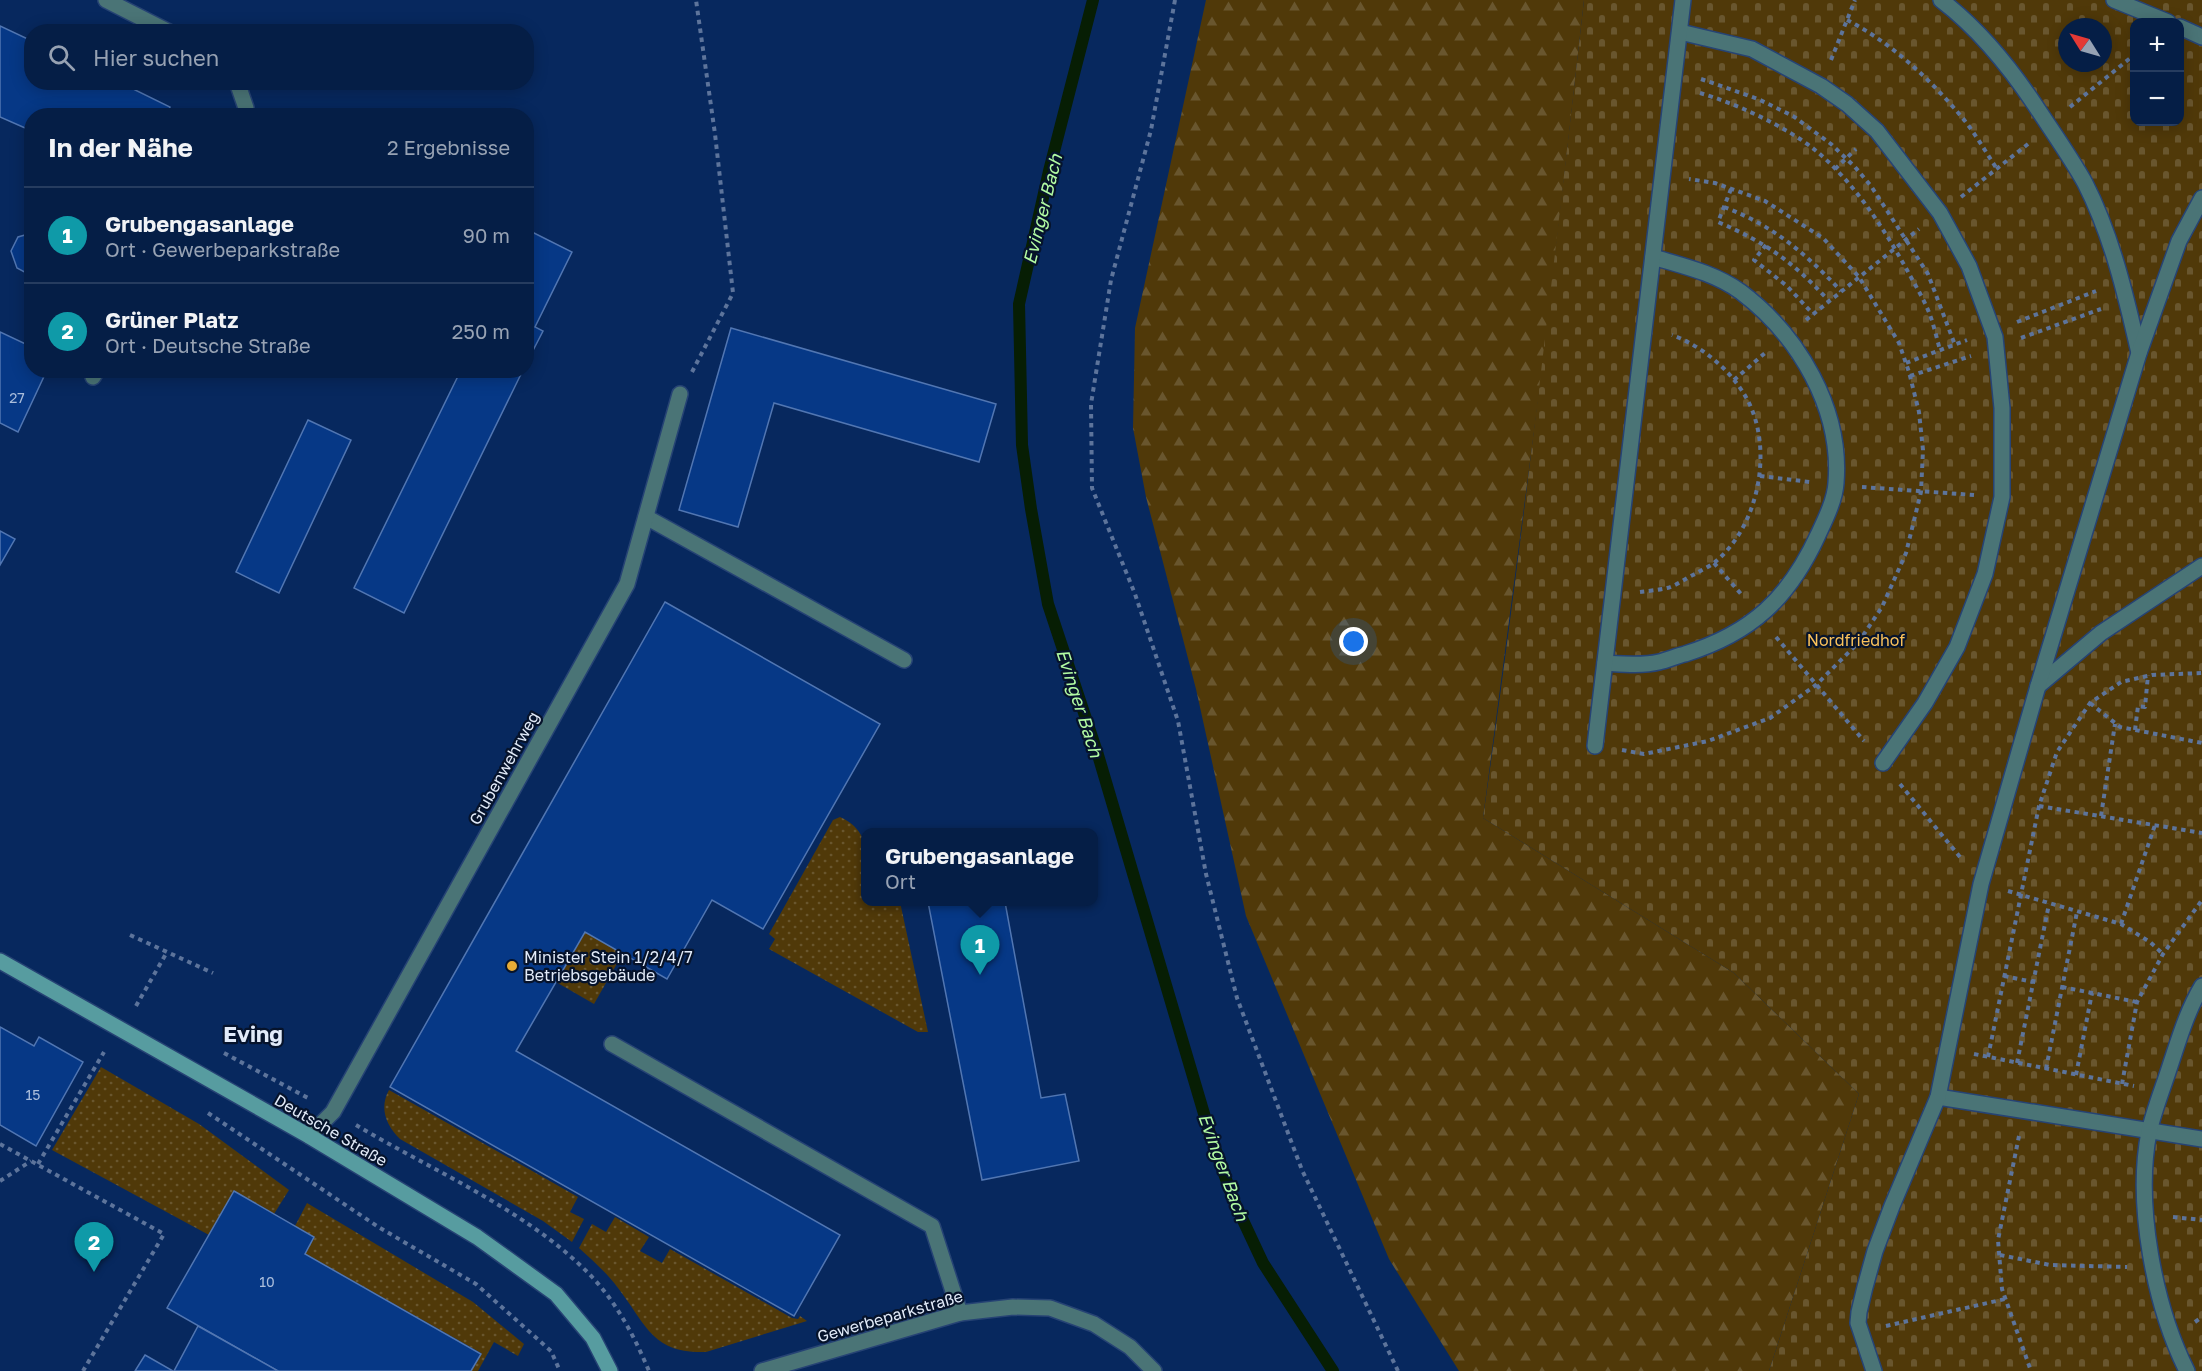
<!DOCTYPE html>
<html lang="de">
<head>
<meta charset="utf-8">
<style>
	body { margin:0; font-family:"Golos Text",sans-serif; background:#132b51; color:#f1f3f6 }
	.controls { position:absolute; right:18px; top:18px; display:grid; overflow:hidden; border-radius:12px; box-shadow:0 3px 15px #0003 }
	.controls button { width:54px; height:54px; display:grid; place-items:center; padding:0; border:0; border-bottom:2px solid #263c5f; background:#051e46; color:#f1f3f6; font:30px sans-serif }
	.compass { position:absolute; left:2058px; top:18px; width:54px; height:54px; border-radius:50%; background:#051e46; box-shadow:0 3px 15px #0003; rotate:307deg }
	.you { position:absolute; left:1354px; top:642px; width:21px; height:21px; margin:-15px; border:4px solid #fff; border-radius:50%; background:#1a73e8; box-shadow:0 0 0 9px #1a73e833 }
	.badge { display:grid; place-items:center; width:39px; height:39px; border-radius:50%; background:#2563eb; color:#fff; font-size:20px; font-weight:700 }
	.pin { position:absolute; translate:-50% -50px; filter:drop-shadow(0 2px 3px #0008) }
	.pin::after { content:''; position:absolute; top:32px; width:21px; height:18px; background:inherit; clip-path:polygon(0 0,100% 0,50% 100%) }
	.popup { position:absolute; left:861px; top:828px; width:237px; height:78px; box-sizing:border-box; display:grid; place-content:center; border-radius:12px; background:#051e46; filter:drop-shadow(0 2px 4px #0005); font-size:20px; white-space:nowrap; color:#97a2b3 }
	.popup b { font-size:22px; color:#f1f3f6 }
	.popup::after { content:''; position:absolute; left:50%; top:100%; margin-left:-12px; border:12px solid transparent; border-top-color:#051e46 }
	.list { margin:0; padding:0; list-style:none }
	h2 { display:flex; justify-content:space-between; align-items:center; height:78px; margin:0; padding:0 24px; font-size:26px }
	h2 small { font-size:20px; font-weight:400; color:#97a2b3 }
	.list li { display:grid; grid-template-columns:39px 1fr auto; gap:18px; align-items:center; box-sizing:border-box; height:96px; padding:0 24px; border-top:2px solid #263c5f }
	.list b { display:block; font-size:22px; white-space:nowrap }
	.list p { margin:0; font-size:20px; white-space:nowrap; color:#97a2b3 }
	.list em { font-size:20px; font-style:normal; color:#97a2b3 }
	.icon { flex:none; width:33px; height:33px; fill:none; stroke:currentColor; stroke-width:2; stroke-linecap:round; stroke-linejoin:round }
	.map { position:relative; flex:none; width:2202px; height:1371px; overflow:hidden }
	.search { position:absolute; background:#051e46; box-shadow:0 3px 15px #0003; left:24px; top:24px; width:510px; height:66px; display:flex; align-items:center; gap:15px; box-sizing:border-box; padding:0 21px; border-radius:24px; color:#97a2b3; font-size:22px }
	.panel { position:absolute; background:#051e46; box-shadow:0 3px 15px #0003; left:24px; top:108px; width:510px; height:270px; border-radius:24px }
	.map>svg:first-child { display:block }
	.grass { fill:url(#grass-dots) }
	.forest { fill:url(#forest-firs) }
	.cemetery { fill:url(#cemetery-stones); fill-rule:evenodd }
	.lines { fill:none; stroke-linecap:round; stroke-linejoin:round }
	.stream { stroke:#071e04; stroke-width:12 }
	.building { fill:#063886; stroke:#5176b2; stroke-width:1.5 }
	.lane-casing { stroke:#264374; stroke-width:18 }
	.street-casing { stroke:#264374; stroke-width:18 }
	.secondary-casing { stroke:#264374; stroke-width:18 }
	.path { stroke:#5d749b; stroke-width:4; stroke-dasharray:4.5 4.5; stroke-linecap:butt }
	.lane { stroke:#4a7476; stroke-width:15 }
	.street { stroke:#4a7476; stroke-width:15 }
	.secondary { stroke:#579ca0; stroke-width:15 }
	.poi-dot { fill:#e7ac36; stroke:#06132b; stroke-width:2 }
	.labels { text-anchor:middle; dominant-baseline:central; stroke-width:4.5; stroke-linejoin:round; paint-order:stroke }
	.number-label { font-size:14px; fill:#abbedc }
	.park-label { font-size:16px; fill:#fcc35b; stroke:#06132b }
	.street-label { font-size:16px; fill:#e2ebf9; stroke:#06132b }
	.poi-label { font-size:16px; fill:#e2ebf9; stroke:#06132b; text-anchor:start }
	.water-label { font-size:18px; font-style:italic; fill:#b2fba3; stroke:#06132b }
	.district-label { font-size:22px; font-weight:bold; fill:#e2ebf9; stroke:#06132b }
</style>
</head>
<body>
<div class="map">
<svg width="2202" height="1371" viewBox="0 0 2202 1371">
	<defs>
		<pattern id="grass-dots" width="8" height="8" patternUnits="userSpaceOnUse" patternTransform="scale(1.5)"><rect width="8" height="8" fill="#503909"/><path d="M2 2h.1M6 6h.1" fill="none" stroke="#69562e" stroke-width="1.8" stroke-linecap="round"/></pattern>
		<pattern id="forest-firs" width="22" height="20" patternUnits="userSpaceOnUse" patternTransform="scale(1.5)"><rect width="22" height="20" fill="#503909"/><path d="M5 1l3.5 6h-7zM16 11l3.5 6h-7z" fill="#69562e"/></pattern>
		<pattern id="cemetery-stones" width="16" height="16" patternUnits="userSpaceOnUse" patternTransform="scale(1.5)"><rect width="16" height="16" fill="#503909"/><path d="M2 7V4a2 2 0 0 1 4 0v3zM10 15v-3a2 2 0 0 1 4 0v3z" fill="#69562e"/></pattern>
	</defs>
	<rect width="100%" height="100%" fill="#07285e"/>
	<g class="grass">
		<path d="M 840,817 C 876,833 866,868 866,902 L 900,902 L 928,1032 L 918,1032 L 769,949 L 775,939 L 769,934 L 833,820 Z"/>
		<polygon points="585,932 623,953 594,1004 556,982"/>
		<polygon points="101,1067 199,1124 289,1190 274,1214 209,1235 52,1150"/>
		<path d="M 389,1090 L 578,1197 L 570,1212 L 584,1219 L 572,1242 L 543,1221 L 400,1139 C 386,1125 379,1108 389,1090 Z"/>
		<polygon points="307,1203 473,1302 524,1344 518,1356 494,1342 478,1371 471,1371 481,1353 305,1254 314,1237 295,1226"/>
		<path d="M 615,1217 L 649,1237 L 640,1251 L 662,1263 L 670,1249 L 792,1318 L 798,1319 L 800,1316 L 807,1321 L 706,1352 C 652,1354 646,1324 618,1288 C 607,1273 592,1260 579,1248 L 592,1224 L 606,1232 Z"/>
	</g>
	<polygon class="forest" points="1206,0 1584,0 1545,348 1483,818 1734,973 1859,1094 1769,1371 1459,1371 1389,1259 1246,916 1196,689 1146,497 1133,428 1135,328"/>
	<path class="cemetery" d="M 1584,0 L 2202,0 L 2202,1371 L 1769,1371 L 1859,1094 L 1734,973 L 1483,818 C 1522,546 1553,273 1584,0 ZM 2134,22 L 2180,22 L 2180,122 L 2134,122 ZM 2067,27 L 2103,27 L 2103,63 L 2067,63 Z"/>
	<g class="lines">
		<polyline class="stream" points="1093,0 1049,171 1019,304 1022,445 1031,509 1048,604 1098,755 1210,1134 1233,1199 1263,1263 1333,1371"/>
	</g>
	<g class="building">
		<polygon points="0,26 32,41 32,82 119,82 170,107 166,116 32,116 32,131 0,117"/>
		<polygon points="526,229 572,252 535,327 543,331 526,364"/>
		<polygon points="32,233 32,274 30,275 17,268 11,251 18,237"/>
		<polygon points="731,328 996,404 979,462 774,403 738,527 679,510"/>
		<polygon points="0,332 32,347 32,370 47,370 18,432 0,423"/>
		<polygon points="461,370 523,370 404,613 354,588"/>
		<polygon points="308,420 351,440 279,593 236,572"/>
		<polygon points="0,531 15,539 0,565"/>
		<polygon points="665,602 880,724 763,929 712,900 667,979 585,932 516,1051 840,1235 794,1316 390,1087"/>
		<polygon points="928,902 1005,902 1041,1098 1065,1094 1079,1161 982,1180"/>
		<polygon points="0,1027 34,1046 39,1037 83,1062 36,1146 0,1125"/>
		<polygon points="234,1191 314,1237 305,1254 481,1354 471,1371 278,1371 167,1308"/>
		<polygon points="198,1326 278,1371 174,1371"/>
		<polygon points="145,1355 173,1371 135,1371"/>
	</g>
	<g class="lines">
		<defs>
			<g id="lane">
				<polyline points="106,0 169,32"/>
				<path d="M 1941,0 C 1979,29 2009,66 2035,105 C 2052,131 2070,156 2085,183 C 2112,236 2126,296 2139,353"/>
				<polyline points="2114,0 2168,22"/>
				<polyline points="2180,27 2202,37"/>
				<polyline points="1680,32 1752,49 1821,86 1847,104 1877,131 1940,213 1969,266 1995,337 2002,408 2002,497 1985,574 1957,647 1925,703 1883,763"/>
				<polyline points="237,82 246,108 246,116"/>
				<polyline points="93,377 97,370"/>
				<polyline points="646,517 904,660"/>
				<path d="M 1605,663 C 1622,664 1642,666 1659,662 C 1668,660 1676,656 1685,654 C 1752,633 1789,598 1818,535 C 1825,520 1835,500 1836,483 C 1842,409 1799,336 1741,292 C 1715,273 1683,266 1653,257"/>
				<polyline points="2038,686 2101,633 2202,566"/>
				<polyline points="1595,746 1683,0"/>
				<polyline points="612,1044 932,1226 960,1313"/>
				<polyline points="1938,1097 2202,1139"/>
				<polyline points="1874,1371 1858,1323 1859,1312 1865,1287 1875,1251 1892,1206 1938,1097 1981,884 2038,686 2139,353 2179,241 2202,198"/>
				<path d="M 2187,1371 C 2154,1305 2135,1204 2149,1132 C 2154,1110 2163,1088 2170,1066 C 2179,1039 2187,1011 2202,986"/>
			</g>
			<g id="street">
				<polyline points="309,1136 333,1112 627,584 680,394"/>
				<polyline points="762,1371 960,1313 1013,1307 1050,1308 1094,1324 1130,1347 1154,1371"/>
			</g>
			<polyline id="secondary" points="0,961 309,1136 477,1237 556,1294 593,1338 610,1371"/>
		</defs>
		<use href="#lane" class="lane-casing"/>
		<use href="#street" class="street-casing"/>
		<use href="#secondary" class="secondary-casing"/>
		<g class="path">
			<polyline points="1175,0 1151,130 1111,280 1091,404 1092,488 1135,594 1178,721 1206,874 1237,998 1302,1170 1398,1371"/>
			<path d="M 1847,20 C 1890,42 1929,78 1960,115 C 1974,131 1985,151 1997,169"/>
			<polyline points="1831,60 1855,0"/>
			<polyline points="1701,79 1758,99 1793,116 1831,144 1855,167 1871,186 1928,274 1955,345"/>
			<path d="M 1700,93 C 1735,103 1787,127 1815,150 C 1854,182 1883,227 1907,270 C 1915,285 1924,299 1930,315 C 1934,326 1937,339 1940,350"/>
			<polyline points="2070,107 2134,55"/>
			<polyline points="1835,169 1856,149"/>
			<path d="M 1731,189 L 1718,222 C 1767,243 1793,262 1829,301"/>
			<polyline points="1961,197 2028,144"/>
			<path d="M 1724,207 C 1774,226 1805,253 1841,291"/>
			<polyline points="1766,245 1754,260 1787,286 1813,314"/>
			<polyline points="1806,320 1919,229"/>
			<polyline points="2017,322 2096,291"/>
			<polyline points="2021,338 2101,309"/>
			<polyline points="1906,363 1967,340"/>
			<polyline points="692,372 733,293 715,134 696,0"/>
			<polyline points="1910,376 1971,356"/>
			<polyline points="1734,380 1765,353"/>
			<polyline points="1760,476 1810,482"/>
			<polyline points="1862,487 1974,495"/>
			<polyline points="1714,563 1741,594"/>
			<path d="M 1640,592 C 1648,591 1658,590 1667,588 C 1676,586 1686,578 1695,574 C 1701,570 1709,567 1715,562 C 1759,526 1774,449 1747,399 C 1731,370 1702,346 1672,335"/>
			<polyline points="1776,637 1864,741"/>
			<polyline points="2090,703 2120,727 2202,743"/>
			<polyline points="2135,730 2138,706 2145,707 2148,675"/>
			<polyline points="1622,750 1644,754 1708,741 1770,718 1816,685 1858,643 1882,607 1906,553 1921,492 1923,450 1919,412 1909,372 1899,343 1859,277 1823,238 1765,201 1715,183 1689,179"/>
			<polyline points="1900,784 1960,857"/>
			<polyline points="2039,806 2202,833"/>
			<polyline points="2101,816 2115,724"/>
			<polyline points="2008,891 2121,924 2150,942 2163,954"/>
			<polyline points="2121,924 2155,825"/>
			<polyline points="130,935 213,973"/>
			<polyline points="2004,976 2033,982"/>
			<polyline points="2062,987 2137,1002"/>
			<polyline points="136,1006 167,952"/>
			<polyline points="224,1053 308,1098"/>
			<polyline points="1974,1054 2134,1086"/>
			<polyline points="1988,1057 2039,806 2057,752 2090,703 2121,682 2152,675 2202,673"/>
			<polyline points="2017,1063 2049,904"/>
			<polyline points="2046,1069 2077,912"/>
			<polyline points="2076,1075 2092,993"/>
			<polyline points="2122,1084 2137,1002 2163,954 2202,900"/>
			<polyline points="208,1113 380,1228 476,1284 551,1351 560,1371"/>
			<path d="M 356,1125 C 433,1171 531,1212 593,1278 C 618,1305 635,1338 649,1371"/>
			<polyline points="2019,1136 1998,1240 2002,1289 2031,1371"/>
			<polyline points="0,1144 164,1234 83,1371"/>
			<polyline points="38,1164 104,1052"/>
			<polyline points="0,1181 31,1161"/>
			<polyline points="2173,1217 2202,1220"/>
			<polyline points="2000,1255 2050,1265 2127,1267"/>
			<polyline points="2195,1322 2202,1317"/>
			<polyline points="1886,1326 2005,1299"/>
		</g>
		<use href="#lane" class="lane"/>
		<use href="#street" class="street"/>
		<use href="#secondary" class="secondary"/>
	</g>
	<circle class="poi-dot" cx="512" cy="966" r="6"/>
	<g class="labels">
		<g class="number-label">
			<text x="17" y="397">27</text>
			<text x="33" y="1094">15</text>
			<text x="267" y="1281">10</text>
		</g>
		<g class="park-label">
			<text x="1856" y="640">Nordfriedhof</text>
		</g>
		<g class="street-label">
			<text transform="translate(504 768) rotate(-61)">Grubenwehrweg</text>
			<text transform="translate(331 1130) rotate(30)">Deutsche Straße</text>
			<text transform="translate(890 1316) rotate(-16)">Gewerbeparkstraße</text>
		</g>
		<g class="poi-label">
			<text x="524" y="957">Minister Stein 1/2/4/7<tspan x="524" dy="18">Betriebsgebäude</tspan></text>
		</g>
		<g class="water-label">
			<text transform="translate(1042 209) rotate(-76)">Evinger Bach</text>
			<text transform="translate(1080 703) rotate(72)">Evinger Bach</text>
			<text transform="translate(1224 1167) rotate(70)">Evinger Bach</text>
		</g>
		<g class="district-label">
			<text x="253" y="1033">Eving</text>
		</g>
	</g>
</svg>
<div class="controls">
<button>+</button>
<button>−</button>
</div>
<svg class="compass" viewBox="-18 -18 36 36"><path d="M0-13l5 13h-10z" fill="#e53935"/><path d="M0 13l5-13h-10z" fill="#97a2b3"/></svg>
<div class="you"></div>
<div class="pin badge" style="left:980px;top:975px;background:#0f9aa8">1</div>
<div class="popup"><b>Grubengasanlage</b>Ort</div>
<div class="pin badge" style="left:94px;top:1272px;background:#0f9aa8">2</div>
<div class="search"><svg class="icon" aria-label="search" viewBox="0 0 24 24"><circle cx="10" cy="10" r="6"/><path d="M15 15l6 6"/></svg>Hier suchen</div>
<section class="panel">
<h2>In der Nähe<small>2 Ergebnisse</small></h2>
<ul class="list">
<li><span class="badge" style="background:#0f9aa8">1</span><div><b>Grubengasanlage</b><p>Ort · Gewerbeparkstraße</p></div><em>90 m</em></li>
<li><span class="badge" style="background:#0f9aa8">2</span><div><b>Grüner Platz</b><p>Ort · Deutsche Straße</p></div><em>250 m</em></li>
</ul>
</section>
</div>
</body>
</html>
